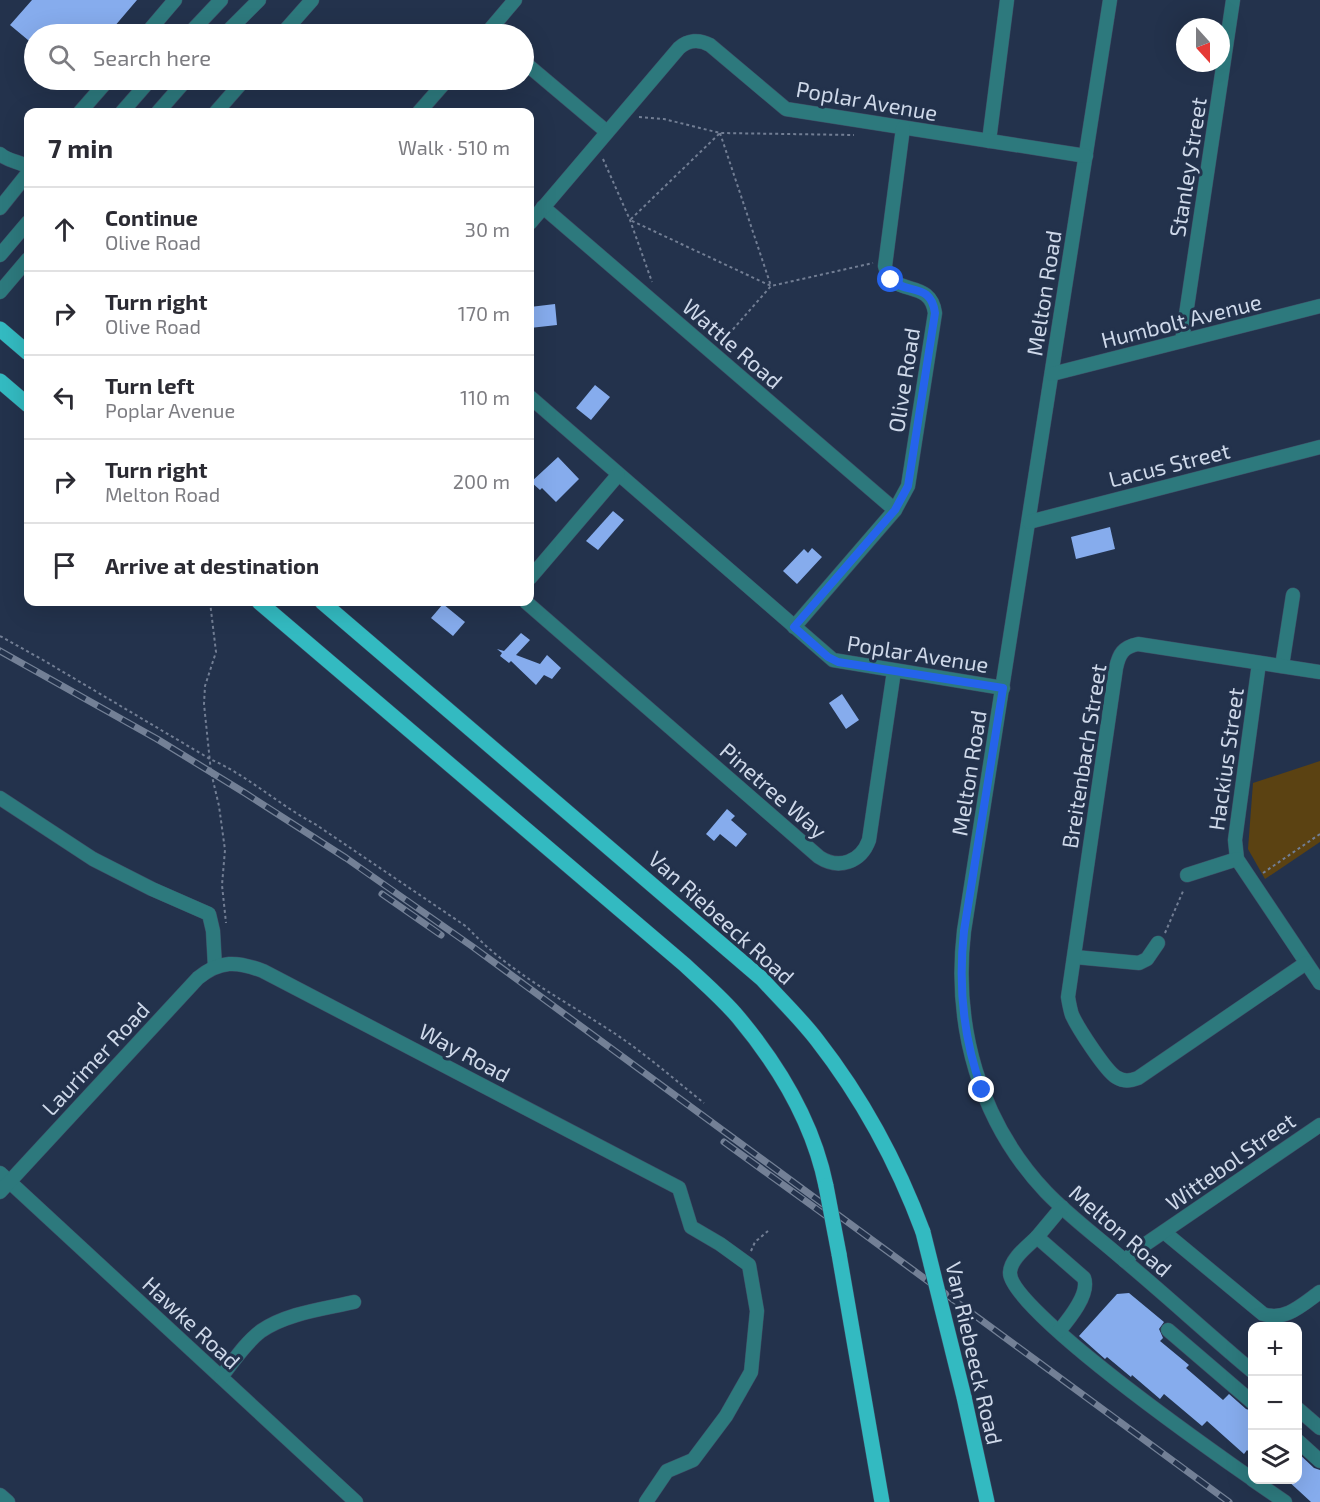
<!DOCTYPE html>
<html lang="en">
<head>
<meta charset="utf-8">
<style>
	body { margin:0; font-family:"Exo 2",sans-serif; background:#f2f2f3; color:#2b2b33 }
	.controls { position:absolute; right:18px; bottom:18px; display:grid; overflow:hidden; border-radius:12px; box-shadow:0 6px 24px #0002 }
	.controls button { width:54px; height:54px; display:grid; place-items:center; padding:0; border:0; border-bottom:2px solid #e1e1e2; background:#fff; color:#2b2b33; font:30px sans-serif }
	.compass { position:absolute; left:1176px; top:18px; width:54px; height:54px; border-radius:50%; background:#fff; box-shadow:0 6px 24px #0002; rotate:159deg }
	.stop { position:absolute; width:18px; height:18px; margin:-14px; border:4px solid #2563eb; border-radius:50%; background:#fff }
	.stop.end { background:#2563eb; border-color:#fff; box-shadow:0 2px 6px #0008 }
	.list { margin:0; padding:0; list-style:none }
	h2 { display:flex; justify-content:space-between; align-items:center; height:78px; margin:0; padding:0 24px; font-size:26px }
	h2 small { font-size:20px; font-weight:400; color:#7c7c81 }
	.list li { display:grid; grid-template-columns:39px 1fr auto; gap:18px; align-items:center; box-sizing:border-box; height:84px; padding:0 24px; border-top:2px solid #e1e1e2 }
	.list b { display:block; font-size:22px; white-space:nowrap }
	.list p { margin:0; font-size:20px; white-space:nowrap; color:#7c7c81 }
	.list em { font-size:20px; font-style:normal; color:#7c7c81 }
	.icon { flex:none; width:33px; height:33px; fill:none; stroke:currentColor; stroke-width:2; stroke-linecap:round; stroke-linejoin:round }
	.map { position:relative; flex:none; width:1320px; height:1502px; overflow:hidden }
	.search { position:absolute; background:#fff; box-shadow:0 6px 24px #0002; left:24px; top:24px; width:510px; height:66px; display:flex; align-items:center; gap:15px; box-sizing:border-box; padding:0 21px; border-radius:33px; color:#7c7c81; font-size:22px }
	.panel { position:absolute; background:#fff; box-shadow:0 6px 24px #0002; left:24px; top:108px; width:510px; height:498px; border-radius:12px }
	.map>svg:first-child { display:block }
	.green { fill:#5b4212 }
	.building { fill:#86aced }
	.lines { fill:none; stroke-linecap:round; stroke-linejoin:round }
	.minor-casing { stroke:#3e4d65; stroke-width:15 }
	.major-casing { stroke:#3e4d65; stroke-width:16 }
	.path { stroke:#727e94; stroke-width:2; stroke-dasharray:3 3; stroke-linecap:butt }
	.minor { stroke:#2d797d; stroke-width:14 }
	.major { stroke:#33bac1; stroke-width:15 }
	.rail-casing { stroke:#738096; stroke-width:7 }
	.rail { stroke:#23324c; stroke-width:4.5; stroke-dasharray:14; stroke-linecap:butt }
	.major-bridge-casing { stroke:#3e4d65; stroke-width:16; stroke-linecap:butt }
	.major-bridge { stroke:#33bac1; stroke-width:15 }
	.route { stroke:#2563eb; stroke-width:8 }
	.labels { text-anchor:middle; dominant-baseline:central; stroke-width:6; stroke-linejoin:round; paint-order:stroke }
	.street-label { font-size:22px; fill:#ced8e9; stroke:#23324c }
</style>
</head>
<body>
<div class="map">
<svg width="1320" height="1502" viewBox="0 0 1320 1502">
	<rect width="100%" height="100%" fill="#23324c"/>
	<polygon class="green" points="1320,761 1320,842 1265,879 1248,849 1253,783"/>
	<g class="building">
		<polygon points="32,0 137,0 108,34 34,34 34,45 10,25"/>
		<polygon points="555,304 557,325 530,328 530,307"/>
		<polygon points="595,385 610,397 591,420 576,408"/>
		<polygon points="558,457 579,479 556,502 542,488 540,490 531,482"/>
		<polygon points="613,511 624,520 598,550 586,541"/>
		<polygon points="1110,527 1115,549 1076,559 1071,537"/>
		<polygon points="812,548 822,557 797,584 783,571 804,549 808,553"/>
		<polygon points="443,604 465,622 453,636 431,618"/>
		<polygon points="521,633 530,640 516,655 540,664 547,655 561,668 552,679 544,675 536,685 511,661 509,663 500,656 502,653 497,649 504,651"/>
		<polygon points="842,694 859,720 846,729 829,703"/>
		<polygon points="727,809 735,816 731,820 747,834 736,847 720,834 714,841 706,834"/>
		<polygon points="1129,1293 1164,1322 1159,1329 1163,1338 1160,1341 1189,1365 1186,1368 1223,1400 1229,1394 1246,1409 1252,1411 1252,1455 1247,1450 1244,1454 1207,1421 1202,1426 1164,1394 1160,1399 1132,1375 1131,1377 1107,1357 1105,1359 1079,1336 1117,1294"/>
		<polygon points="1298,1453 1314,1468 1320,1470 1320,1502 1311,1502 1286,1479 1298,1479"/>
	</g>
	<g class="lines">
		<defs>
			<g id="minor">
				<path d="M 1110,0 L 964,931 C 953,1026 979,1121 1046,1192 C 1070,1217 1099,1238 1125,1261 C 1168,1297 1209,1335 1252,1371"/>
				<polyline points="146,34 175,0"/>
				<polyline points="189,34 221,0"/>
				<polyline points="225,34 259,0"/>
				<polyline points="282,34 312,0"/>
				<polyline points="486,34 515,0"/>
				<polyline points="524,62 607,132"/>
				<polyline points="80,112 108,80"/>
				<polyline points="122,112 150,80"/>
				<polyline points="158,112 186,80"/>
				<polyline points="216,112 244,80"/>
				<polyline points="419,112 447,80"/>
				<polyline points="989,141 1007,0"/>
				<path d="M 0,154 C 9,162 19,161 28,167"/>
				<polyline points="543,207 895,510"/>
				<polyline points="0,208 28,173"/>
				<path d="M 530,223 L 679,48 C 688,40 699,39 710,45 L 786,109 L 1086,156"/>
				<polyline points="0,255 28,222"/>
				<polyline points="0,292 28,259"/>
				<polyline points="1182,341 1233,0"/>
				<polyline points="1052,374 1320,306"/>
				<polyline points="530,397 833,660 1003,688"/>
				<polyline points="1029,522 1320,447"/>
				<polyline points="530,578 618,475"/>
				<path d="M 526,602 L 819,857 C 839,870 861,862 869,840 L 894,671"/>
				<path d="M 794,627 L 895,510 L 908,486 L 935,313 C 930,277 892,299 885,266 L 903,128"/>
				<polyline points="1259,663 1235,840 1237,859 1320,983"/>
				<polyline points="1282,666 1293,595"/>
				<polyline points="0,798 93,859 152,889 209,914 213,931 215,967"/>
				<polyline points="1187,875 1237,859"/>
				<polyline points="1075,957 1139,963 1147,959 1158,943"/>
				<path d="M 1306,963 L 1138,1078 C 1130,1081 1124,1082 1116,1077 C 1105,1070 1078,1028 1072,1015 C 1070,1009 1069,1003 1068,997 L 1116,668 C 1119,654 1123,647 1138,644 L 1320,672"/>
				<polyline points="0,1173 356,1502"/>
				<path d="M 0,1192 L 198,978 C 220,960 237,961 263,971 L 679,1188 L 691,1227 L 720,1244 L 749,1265 L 757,1311 L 751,1372 L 726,1416 L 693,1460 L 667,1471 L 646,1502"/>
				<path d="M 1164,1232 L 1263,1314 C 1285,1322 1303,1304 1320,1292"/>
				<path d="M 1037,1237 C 1028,1246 1010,1259 1010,1273 C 1010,1310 1215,1453 1252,1479"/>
				<polyline points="1125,1261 1134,1252 1320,1125"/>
				<polyline points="1168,1330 1252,1402"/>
				<path d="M 1059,1331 C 1069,1319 1090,1294 1084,1278 L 1037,1237 L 1062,1207"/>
				<path d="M 221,1377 C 233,1362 245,1343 261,1331 C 287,1313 324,1309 354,1302"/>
				<polyline points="1298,1409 1320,1428"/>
				<polyline points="1298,1441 1320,1461"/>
				<polyline points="1253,1480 1285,1502"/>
				<polyline points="0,1495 8,1502"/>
			</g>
			<g id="major">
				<polyline points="0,329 28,353"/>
				<polyline points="0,381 28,405"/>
				<path d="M 259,602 L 685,965 C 703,982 722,998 738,1017 C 779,1066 813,1122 826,1186"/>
				<path d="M 322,602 L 762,979 C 780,999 801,1019 817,1040 C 863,1099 897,1162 923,1232"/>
				<polyline points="839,1254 882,1502"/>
				<polyline points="964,1397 987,1502"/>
			</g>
		</defs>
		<use href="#minor" class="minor-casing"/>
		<use href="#major" class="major-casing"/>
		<g class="path">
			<polyline points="639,117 664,119 720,133 854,135"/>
			<polygon points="720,133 771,286 630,220"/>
			<polyline points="603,159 630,220 652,282"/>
			<polyline points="721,343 771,286 873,263"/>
			<polyline points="210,602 216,652 205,686 204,704 211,772 219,806 225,850 222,885 226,923"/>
			<path d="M 0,636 L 43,660 L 210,759 C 247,775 279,805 315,824 L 467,927 C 509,973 566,1001 617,1035 C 648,1056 675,1080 704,1103"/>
			<polyline points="1263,873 1320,834"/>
			<polyline points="1165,933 1184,889"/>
			<polyline points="751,1251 755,1242 768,1231"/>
		</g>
		<use href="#minor" class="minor"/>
		<use href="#major" class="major"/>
		<defs>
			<g id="rail">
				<polyline points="0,651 157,739 245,793 346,858 473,947 1229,1502"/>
				<polyline points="382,894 441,935"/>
				<polyline points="724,1142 836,1223"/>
			</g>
		</defs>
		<use href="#rail" class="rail-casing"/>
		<use href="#rail" class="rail"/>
		<defs>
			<g id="major-bridge">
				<polyline points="826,1186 839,1254"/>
				<polyline points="923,1232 964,1397"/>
			</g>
		</defs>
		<use href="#major-bridge" class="major-bridge-casing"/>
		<use href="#major-bridge" class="major-bridge"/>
	</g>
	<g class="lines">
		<path class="route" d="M 891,280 C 907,295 931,282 935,313 L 908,486 L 895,510 L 794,627 L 828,657 L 838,662 L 1003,688 L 964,931 C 958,986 963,1038 982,1090"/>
	</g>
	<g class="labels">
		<g class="street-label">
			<text transform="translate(867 100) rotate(10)">Poplar Avenue</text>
			<text transform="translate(1187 167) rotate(-81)">Stanley Street</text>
			<text transform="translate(1043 293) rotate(-81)">Melton Road</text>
			<text transform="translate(1181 320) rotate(-14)">Humbolt Avenue</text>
			<text transform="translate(733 343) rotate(41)">Wattle Road</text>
			<text transform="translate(903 380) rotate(-81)">Olive Road</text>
			<text transform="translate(1169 464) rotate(-14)">Lacus Street</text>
			<text transform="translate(918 653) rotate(9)">Poplar Avenue</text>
			<text transform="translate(1083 756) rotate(-81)">Breitenbach Street</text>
			<text transform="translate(1225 759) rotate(-82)">Hackius Street</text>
			<text transform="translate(968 773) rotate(-81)">Melton Road</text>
			<text transform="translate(774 790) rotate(41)">Pinetree Way</text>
			<text transform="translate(722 917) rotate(42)">Van Riebeeck Road</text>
			<text transform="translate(465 1052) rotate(28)">Way Road</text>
			<text transform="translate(95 1058) rotate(-47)">Laurimer Road</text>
			<text transform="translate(1230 1161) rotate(-35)">Wittebol Street</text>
			<text transform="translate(1121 1230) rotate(41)">Melton Road</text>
			<text transform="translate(192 1322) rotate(43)">Hawke Road</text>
			<text transform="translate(975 1353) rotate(77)">Van Riebeeck Road</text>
		</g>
	</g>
</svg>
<div class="controls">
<button>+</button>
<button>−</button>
<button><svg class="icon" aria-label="layers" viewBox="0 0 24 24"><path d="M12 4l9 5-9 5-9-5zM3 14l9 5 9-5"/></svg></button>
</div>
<svg class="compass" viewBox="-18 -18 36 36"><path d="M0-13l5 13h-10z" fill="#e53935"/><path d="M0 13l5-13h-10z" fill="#7c7c81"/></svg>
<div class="stop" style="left:891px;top:280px"></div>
<div class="stop end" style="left:982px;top:1090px"></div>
<div class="search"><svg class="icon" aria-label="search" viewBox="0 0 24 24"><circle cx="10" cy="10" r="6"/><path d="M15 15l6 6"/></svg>Search here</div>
<section class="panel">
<h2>7 min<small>Walk · 510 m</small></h2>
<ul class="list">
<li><svg class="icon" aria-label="ahead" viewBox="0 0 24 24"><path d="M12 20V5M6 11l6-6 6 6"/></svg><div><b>Continue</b><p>Olive Road</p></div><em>30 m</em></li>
<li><svg class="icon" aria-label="right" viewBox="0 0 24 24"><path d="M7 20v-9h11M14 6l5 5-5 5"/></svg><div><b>Turn right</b><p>Olive Road</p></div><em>170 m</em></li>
<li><svg class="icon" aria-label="left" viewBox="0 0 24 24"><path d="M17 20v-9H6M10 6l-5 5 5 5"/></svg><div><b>Turn left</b><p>Poplar Avenue</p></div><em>110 m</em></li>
<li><svg class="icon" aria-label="right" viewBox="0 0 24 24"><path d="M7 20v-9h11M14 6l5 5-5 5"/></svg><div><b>Turn right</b><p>Melton Road</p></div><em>200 m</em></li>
<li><svg class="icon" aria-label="arrive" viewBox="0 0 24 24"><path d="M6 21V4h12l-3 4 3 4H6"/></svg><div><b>Arrive at destination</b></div></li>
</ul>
</section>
</div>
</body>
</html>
